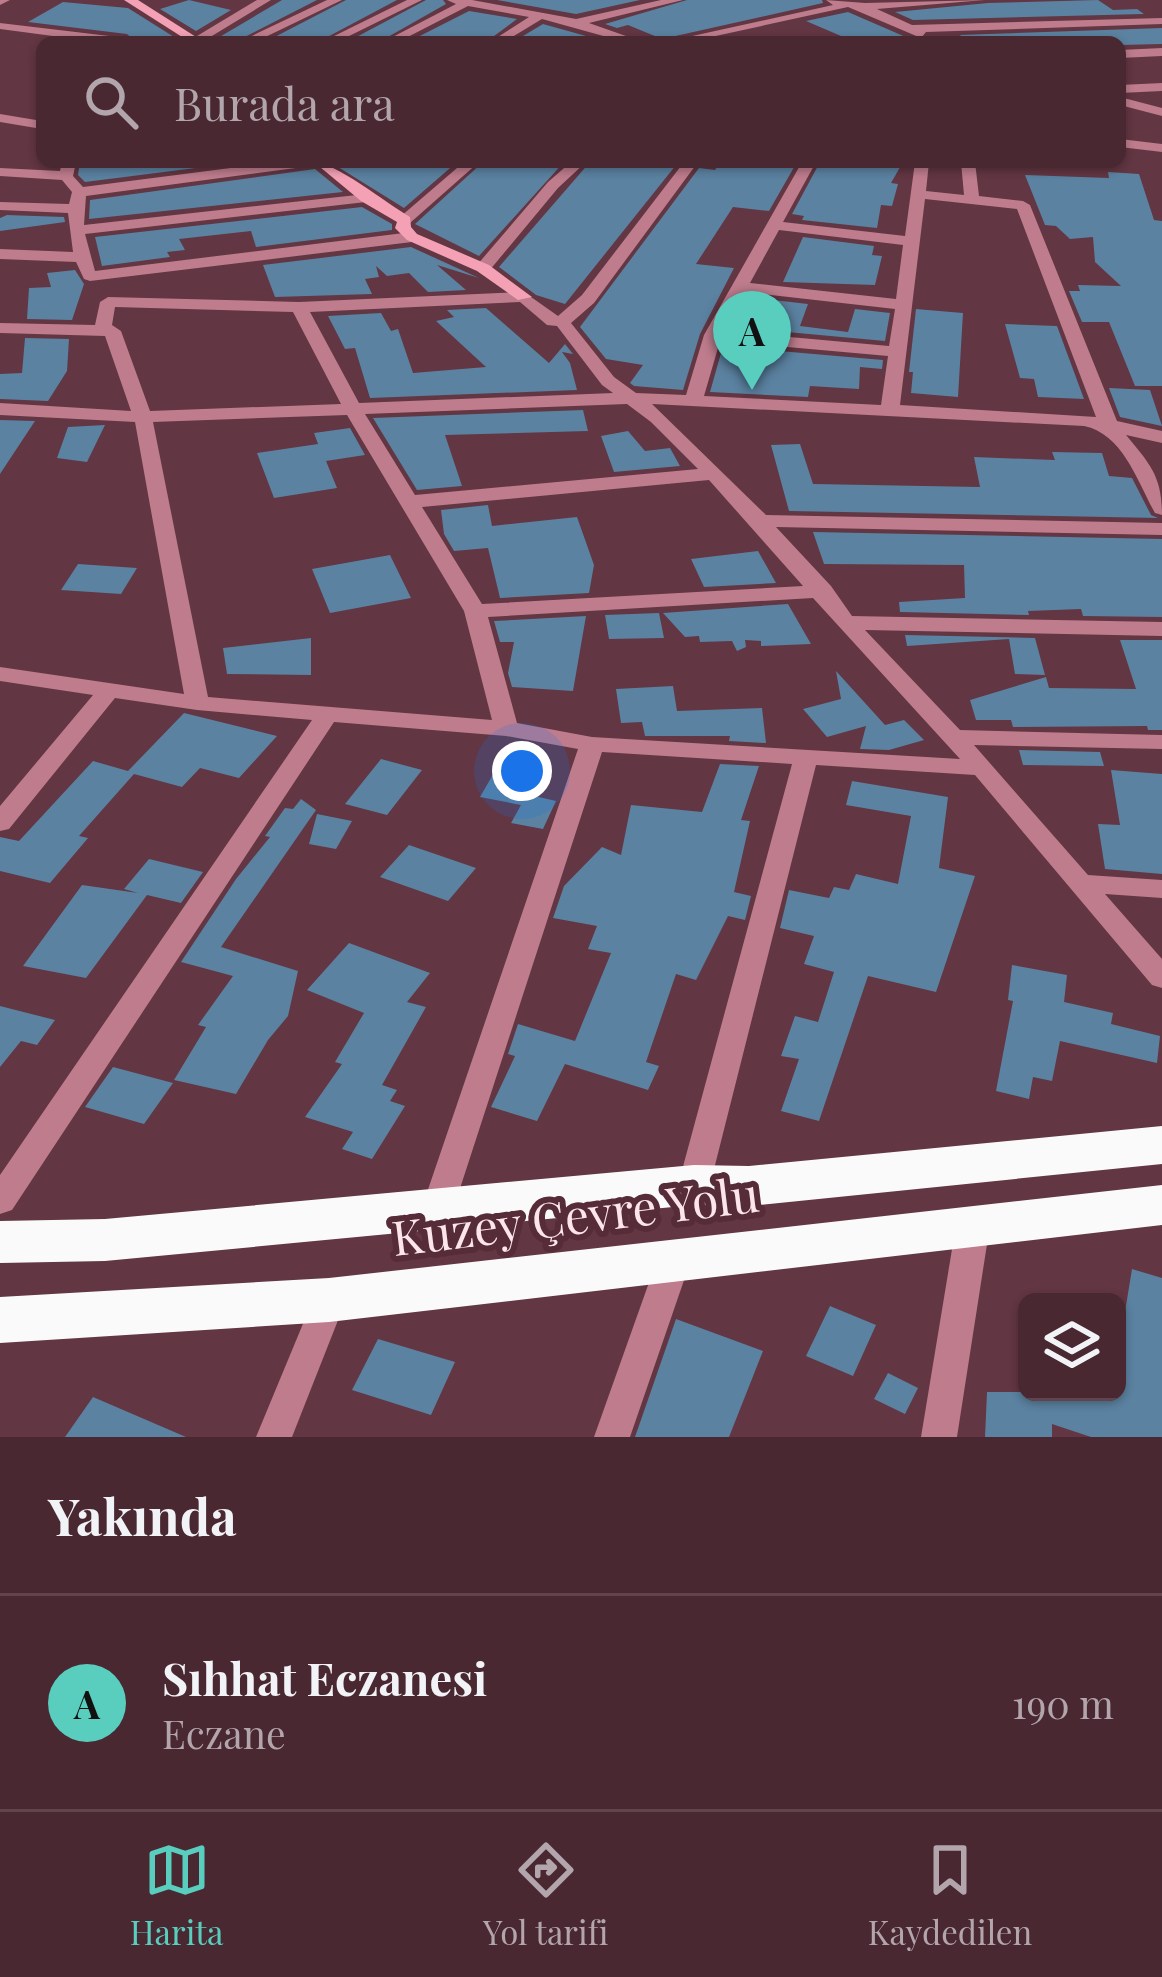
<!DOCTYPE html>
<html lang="tr">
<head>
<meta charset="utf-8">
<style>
	body { margin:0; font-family:"Playfair Display",serif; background:#51303a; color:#f1f3f6 }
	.controls { position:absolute; right:36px; bottom:36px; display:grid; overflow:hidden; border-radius:18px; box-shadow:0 3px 9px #0004 }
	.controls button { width:108px; height:108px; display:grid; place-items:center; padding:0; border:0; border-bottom:3px solid #61444d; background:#4a2832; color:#f1f3f6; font:60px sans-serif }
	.you { position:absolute; left:522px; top:771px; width:42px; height:42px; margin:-30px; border:9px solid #fff; border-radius:50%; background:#1a73e8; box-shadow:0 0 0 18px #1a73e833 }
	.badge { display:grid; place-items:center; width:78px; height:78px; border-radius:50%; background:#59cebe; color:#111; font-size:39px; font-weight:700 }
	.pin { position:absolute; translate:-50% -99px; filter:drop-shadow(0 3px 6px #0008) }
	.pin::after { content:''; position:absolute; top:63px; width:42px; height:36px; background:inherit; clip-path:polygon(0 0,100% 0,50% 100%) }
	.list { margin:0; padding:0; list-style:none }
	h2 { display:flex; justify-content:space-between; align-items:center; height:156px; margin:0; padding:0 48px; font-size:51px }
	h2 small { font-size:39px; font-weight:400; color:#b2a6ac }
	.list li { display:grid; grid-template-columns:78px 1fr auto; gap:36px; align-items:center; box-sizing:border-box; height:216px; padding:0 48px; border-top:3px solid #61444d }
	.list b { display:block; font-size:45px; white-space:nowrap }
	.list p { margin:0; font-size:39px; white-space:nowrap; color:#b2a6ac }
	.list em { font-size:39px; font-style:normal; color:#b2a6ac }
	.icon { flex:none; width:66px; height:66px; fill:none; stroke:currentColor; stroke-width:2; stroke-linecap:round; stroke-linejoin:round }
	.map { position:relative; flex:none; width:1162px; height:1437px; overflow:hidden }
	.search { position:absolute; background:#4a2832; box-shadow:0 3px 9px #0004; left:36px; right:36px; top:36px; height:132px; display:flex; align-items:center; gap:30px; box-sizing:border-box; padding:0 42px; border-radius:18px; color:#b2a6ac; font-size:45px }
	.sheet { height:372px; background:#4a2832 }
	nav { display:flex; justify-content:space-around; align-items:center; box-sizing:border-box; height:168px; border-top:3px solid #61444d; background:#4a2832; font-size:33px; color:#b2a6ac }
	nav a { display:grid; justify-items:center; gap:6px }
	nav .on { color:#59cebe }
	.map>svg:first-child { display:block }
	.building { fill:#5b82a1 }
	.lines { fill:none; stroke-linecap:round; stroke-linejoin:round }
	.street { fill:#be7c8d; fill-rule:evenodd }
	.secondary { fill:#f4a1b6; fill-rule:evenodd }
	.highway { fill:#fafafa; fill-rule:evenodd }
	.labels { text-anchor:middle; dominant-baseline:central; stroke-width:12; stroke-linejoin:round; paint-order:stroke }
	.near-street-label { font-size:48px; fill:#fde6eb; stroke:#562c38 }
</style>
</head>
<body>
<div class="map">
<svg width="1162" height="1437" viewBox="0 0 1162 1437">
	<rect width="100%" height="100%" fill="#623642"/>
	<g class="building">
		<polygon points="189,0 231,10 196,31 160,9"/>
		<polygon points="282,0 317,0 235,42 211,42"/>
		<polygon points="346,0 397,0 318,42 265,42"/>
		<polygon points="426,0 443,0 446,4 379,42 347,42"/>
		<polygon points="497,0 640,0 576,14"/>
		<polygon points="687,0 822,0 823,3 662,39 628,25 617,28 605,24"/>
		<polygon points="1098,0 1113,10 1137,9 1144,14 913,20 895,12 988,3"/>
		<polygon points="63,2 128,8 182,42 136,42 127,34 28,22"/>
		<polygon points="469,11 517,19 486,42 408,42"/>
		<polygon points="848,12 908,38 855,42 806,21"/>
		<polygon points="543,24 586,36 572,42 551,38 513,42"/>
		<polygon points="1162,28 1162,44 1120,45 967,42 960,35"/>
		<polygon points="80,162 243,162 85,182 78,175"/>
		<polygon points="330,162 457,162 404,208"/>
		<polygon points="483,162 564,162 479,256 415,224"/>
		<polygon points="590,162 676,165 565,304 536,295 499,267"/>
		<polygon points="720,162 797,162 769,211 733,207 696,264 734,268 700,334 683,390 634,386 630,383 643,365 606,359 580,327 699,168 715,170"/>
		<polygon points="820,162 903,162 891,183 898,184 892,206 881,205 877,228 802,220 804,216 792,214"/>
		<polygon points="315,169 343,192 89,219 90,200"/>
		<polygon points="1108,172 1139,174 1154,220 1162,221 1162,386 1135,386 1109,322 1082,322 1069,291 1080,291 1078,285 1121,286 1095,262 1093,237 1070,239 1056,226 1045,225 1025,175 1109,178"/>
		<polygon points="362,207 392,224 392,230 256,247 251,231 179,239 185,250 167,252 170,257 102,266 95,237"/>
		<polygon points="7,215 64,217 65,222 0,231 0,218"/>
		<polygon points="803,237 874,246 872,255 882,256 875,285 783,282"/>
		<polygon points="411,247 479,278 437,265 466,290 428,292 409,273 387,276 376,266 379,277 365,279 372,294 275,297 263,265"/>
		<polygon points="75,270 84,284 72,320 27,319 29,288 51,287 47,273"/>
		<polygon points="748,297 808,304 800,326 848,332 855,309 890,313 885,341 731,327"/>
		<polygon points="486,308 549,363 565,344 573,354 562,352 570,363 577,390 370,398 355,348 345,349 328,316 381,313 391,331 398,329 413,373 486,367 436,321 454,317 447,310"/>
		<polygon points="916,309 963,313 958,397 911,393 913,372 909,372"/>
		<polygon points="1005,324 1057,326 1084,399 1038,397 1034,379 1020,378"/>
		<polygon points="25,338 69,339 67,371 48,401 0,399 0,374 22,373"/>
		<polygon points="723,346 883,360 882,369 860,367 859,389 810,386 808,397 710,392"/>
		<polygon points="1109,388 1150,390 1162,426 1120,417"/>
		<polygon points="583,410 588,431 445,435 462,486 417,490 373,418"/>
		<polygon points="0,420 35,421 0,474"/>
		<polygon points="105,425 87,462 57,458 68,427"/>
		<polygon points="350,428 365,455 326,461 337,488 274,498 257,453 318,444 314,433"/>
		<polygon points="628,431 645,451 670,448 680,466 614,472 601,436"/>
		<polygon points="800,444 813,484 980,487 974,457 1055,460 1052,452 1102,453 1109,476 1132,478 1151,515 1158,518 789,511 771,445"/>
		<polygon points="488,505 492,526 577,517 594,565 589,593 500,598 488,548 454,551 444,534 441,510"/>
		<polygon points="813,532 1162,539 1162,617 1083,616 1081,609 1028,611 1029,615 900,612 899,602 965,598 964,565 824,564"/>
		<polygon points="758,551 776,583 704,587 691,559"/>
		<polygon points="390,555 411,598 330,613 312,569"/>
		<polygon points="78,564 137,568 121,594 61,590"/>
		<polygon points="788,604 811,644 761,646 761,641 745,640 746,647 737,651 732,641 700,642 699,636 685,637 663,613"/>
		<polygon points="659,613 664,638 609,639 605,615"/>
		<polygon points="586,616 573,691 512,687 508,673 514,642 500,642 494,621"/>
		<polygon points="905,635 1035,638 1045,675 1015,674 1009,639 907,646"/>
		<polygon points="311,638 311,675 227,674 223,648"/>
		<polygon points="1120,640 1162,640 1162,730 1148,730 1147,726 1013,727 1011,720 976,720 970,700 1046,677 1049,688 1136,689"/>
		<polygon points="836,671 885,725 904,720 924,740 889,750 860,749 866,726 827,737 803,709 841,699"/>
		<polygon points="673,686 677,711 762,708 766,743 729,741 730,736 645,736 642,722 621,723 616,689"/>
		<polygon points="184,713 277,736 239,778 200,768 182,787 134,774 79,836 88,838 50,883 0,871 0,837 19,841 93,761 128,771"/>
		<polygon points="1019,750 1100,752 1104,766 1023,765"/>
		<polygon points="506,752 549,760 530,795 556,801 543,829 511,823 521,805 480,797"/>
		<polygon points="381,759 422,770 387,815 345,804"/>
		<polygon points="720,764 759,766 741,820 750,821 734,892 751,896 745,920 728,916 696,980 676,974 646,1062 659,1066 648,1090 565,1064 537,1121 491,1107 515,1056 508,1054 518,1024 575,1041 611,953 588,949 597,926 553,918 564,886 602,847 621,855 631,805 702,812"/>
		<polygon points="1111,770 1162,774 1162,874 1105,869 1098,824 1120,825"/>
		<polygon points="852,781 948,797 939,868 975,876 936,992 868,976 819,1121 781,1111 799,1059 781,1056 795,1016 818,1022 834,972 804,964 814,936 780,928 789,890 829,898 834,887 849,890 856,874 898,884 911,816 846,805"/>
		<polygon points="301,799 316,810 221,947 298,971 288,1016 268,1040 236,1094 174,1080 206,1027 198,1025 233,976 181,962 236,879 270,837 265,836 285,808 293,809"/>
		<polygon points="317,814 352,821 336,849 309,844"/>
		<polygon points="409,845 476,868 448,901 380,877"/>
		<polygon points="149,859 203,872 181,903 147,895 86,978 23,966 82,885 138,893 124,889"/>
		<polygon points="349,943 430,973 407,1002 426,1007 382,1085 397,1090 390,1101 405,1106 372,1159 342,1149 353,1132 305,1117 342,1064 335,1062 364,1013 307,990"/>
		<polygon points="1012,965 1067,975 1064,1002 1113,1013 1111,1024 1160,1036 1157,1063 1060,1041 1052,1081 1033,1077 1029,1099 996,1091 1013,1001 1008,1000"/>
		<polygon points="0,1006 55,1020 37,1045 21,1041 0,1067"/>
		<polygon points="113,1067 173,1083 144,1124 85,1107"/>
		<polygon points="1132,1269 1162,1278 1162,1437 1091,1437 1052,1424 1052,1437 985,1437 987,1392 1117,1392 1117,1361"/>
		<polygon points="830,1306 876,1325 853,1376 806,1356"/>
		<polygon points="676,1319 763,1351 729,1437 635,1437"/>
		<polygon points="378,1339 455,1362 431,1415 352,1390"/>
		<polygon points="888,1373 918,1388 905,1414 874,1399"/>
		<polygon points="93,1397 186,1437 65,1437"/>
	</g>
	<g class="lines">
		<g class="street">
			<polygon points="0,0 10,0 0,5"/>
			<polygon points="257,0 271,0 202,42 187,42"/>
			<polygon points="327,0 342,0 255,42 239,42"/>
			<polygon points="407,0 422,0 337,42 322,42"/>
			<polygon points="447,0 472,0 576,19 661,0 683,0 589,23 643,42 625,42 542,19 504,42 490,42 529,17 468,6 398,42 383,42 456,4"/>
			<polygon points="826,0 865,3 985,0 877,9 912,25 1162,18 1162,24 926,32 921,38 848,7 688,42 665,42 833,5"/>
			<polygon points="0,23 126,38 132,42 98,42 0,29"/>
			<polygon points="1162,48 1162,56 1120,58 1120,50"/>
			<polygon points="1162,83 1162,91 1120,93 1120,85"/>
			<polygon points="1120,97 1162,108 1162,116 1120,105"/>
			<polygon points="0,114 42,121 42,129 0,122"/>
			<polygon points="1120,139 1162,144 1162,152 1120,147"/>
			<polygon points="62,162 76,162 73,176 83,187 278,162 318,162 311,166 86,196 84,225 366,194 373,198 366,202 85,234 95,271 412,232 420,237 412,242 90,281 84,279 76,262 0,259 0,249 73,252 68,213 0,210 0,202 69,204 72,192 62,180 0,176 0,168 60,171"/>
			<polygon points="464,162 479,162 410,223 400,223 400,217"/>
			<polygon points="571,162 586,162 558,188 489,271 477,271 477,265 548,182"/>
			<path d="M 684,162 L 698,162 L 594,303 L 571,323 L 614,377 L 636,393 L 686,395 L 704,335 L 802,162 L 816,162 L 783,222 L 905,236 L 915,162 L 929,162 L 926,191 L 964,195 L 961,162 L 975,162 L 979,196 L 1023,201 L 1030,205 L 1117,421 L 1162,431 L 1162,443 L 1126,435 C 1150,464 1162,476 1162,515 L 1155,513 C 1137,481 1123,434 1084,426 L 652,404 L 766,515 L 1162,523 L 1162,535 L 776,527 L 831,586 L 852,616 L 1162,622 L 1162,636 L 865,630 L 960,730 L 1162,735 L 1162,749 L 974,745 L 1088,875 L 1162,880 L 1162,898 L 1105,894 L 1162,959 L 1162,988 L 1152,985 L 975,775 L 816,765 L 710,1185 L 705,1194 L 694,1198 L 683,1194 L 678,1185 L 792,764 L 602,752 L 452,1213 L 448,1223 L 436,1227 L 424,1223 L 420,1213 L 578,749 L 506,736 L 334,722 L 12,1210 L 0,1214 L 0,1175 L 312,720 L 197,710 L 115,698 L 9,829 L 0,831 L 0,806 L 93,695 L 0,681 L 0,667 L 184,694 L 135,422 L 0,415 L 0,403 L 131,411 L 105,336 L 0,333 L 0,323 L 95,325 L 100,302 L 108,297 L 299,302 L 524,292 L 558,316 L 582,295 ZM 925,199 L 1017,209 L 1096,417 L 900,405 ZM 779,230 L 903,245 L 896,299 L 750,283 ZM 745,292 L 895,309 L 889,346 L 724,331 ZM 520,302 L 547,325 L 557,326 L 602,385 L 613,393 L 359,403 L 310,312 ZM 115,307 L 293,312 L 341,404 L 150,411 L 121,331 L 112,325 ZM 720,341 L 888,356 L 881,405 L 704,396 ZM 627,404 L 651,422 L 698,469 L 415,495 L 365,414 ZM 347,415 L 464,611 L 492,720 L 208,697 L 153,422 ZM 709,480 L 803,586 L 482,604 L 422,507 ZM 813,598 L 960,759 L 592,737 L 517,723 L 488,617 Z"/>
			<polygon points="973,1211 985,1215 990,1225 957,1437 921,1437 956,1225 961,1215"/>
			<polygon points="674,1246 686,1250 691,1260 630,1437 594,1437 657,1260 662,1250"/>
			<polygon points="329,1285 341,1290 346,1300 292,1437 256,1437 317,1290"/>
		</g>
		<g class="secondary">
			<polygon points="124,0 138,0 204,42 190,42"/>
			<path d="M 314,162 C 335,162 386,203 410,217 L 411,227 L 417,234 L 489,265 L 532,297 L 518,300 L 477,271 L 407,240 L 395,228 L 397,222 L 361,201 Z"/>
		</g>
		<g class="highway">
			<polygon points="1162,1126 1162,1164 749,1206 694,1205 105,1261 0,1263 0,1221 105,1219 694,1165 749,1166"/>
			<polygon points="1162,1185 1162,1225 329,1322 0,1343 0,1297 329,1278"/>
		</g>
	</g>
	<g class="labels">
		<g class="near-street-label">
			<text transform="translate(575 1214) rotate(-7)">Kuzey Çevre Yolu</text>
		</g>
	</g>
</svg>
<div class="controls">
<button><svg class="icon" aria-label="layers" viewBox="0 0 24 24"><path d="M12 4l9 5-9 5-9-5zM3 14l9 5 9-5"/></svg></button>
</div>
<div class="you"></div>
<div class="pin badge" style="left:752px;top:390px">A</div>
<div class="search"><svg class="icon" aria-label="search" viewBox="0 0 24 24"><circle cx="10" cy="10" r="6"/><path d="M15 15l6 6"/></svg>Burada ara</div>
</div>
<section class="sheet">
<h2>Yakında<small></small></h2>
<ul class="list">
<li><span class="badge">A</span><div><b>Sıhhat Eczanesi</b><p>Eczane</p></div><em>190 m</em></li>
</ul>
</section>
<nav>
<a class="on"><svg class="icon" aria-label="map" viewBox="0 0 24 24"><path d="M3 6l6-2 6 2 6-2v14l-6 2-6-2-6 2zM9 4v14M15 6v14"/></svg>Harita</a>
<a><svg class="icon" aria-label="directions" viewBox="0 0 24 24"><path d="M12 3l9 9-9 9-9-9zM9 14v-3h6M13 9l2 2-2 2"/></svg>Yol tarifi</a>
<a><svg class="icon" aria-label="saved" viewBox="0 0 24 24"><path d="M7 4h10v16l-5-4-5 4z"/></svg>Kaydedilen</a>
</nav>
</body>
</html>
